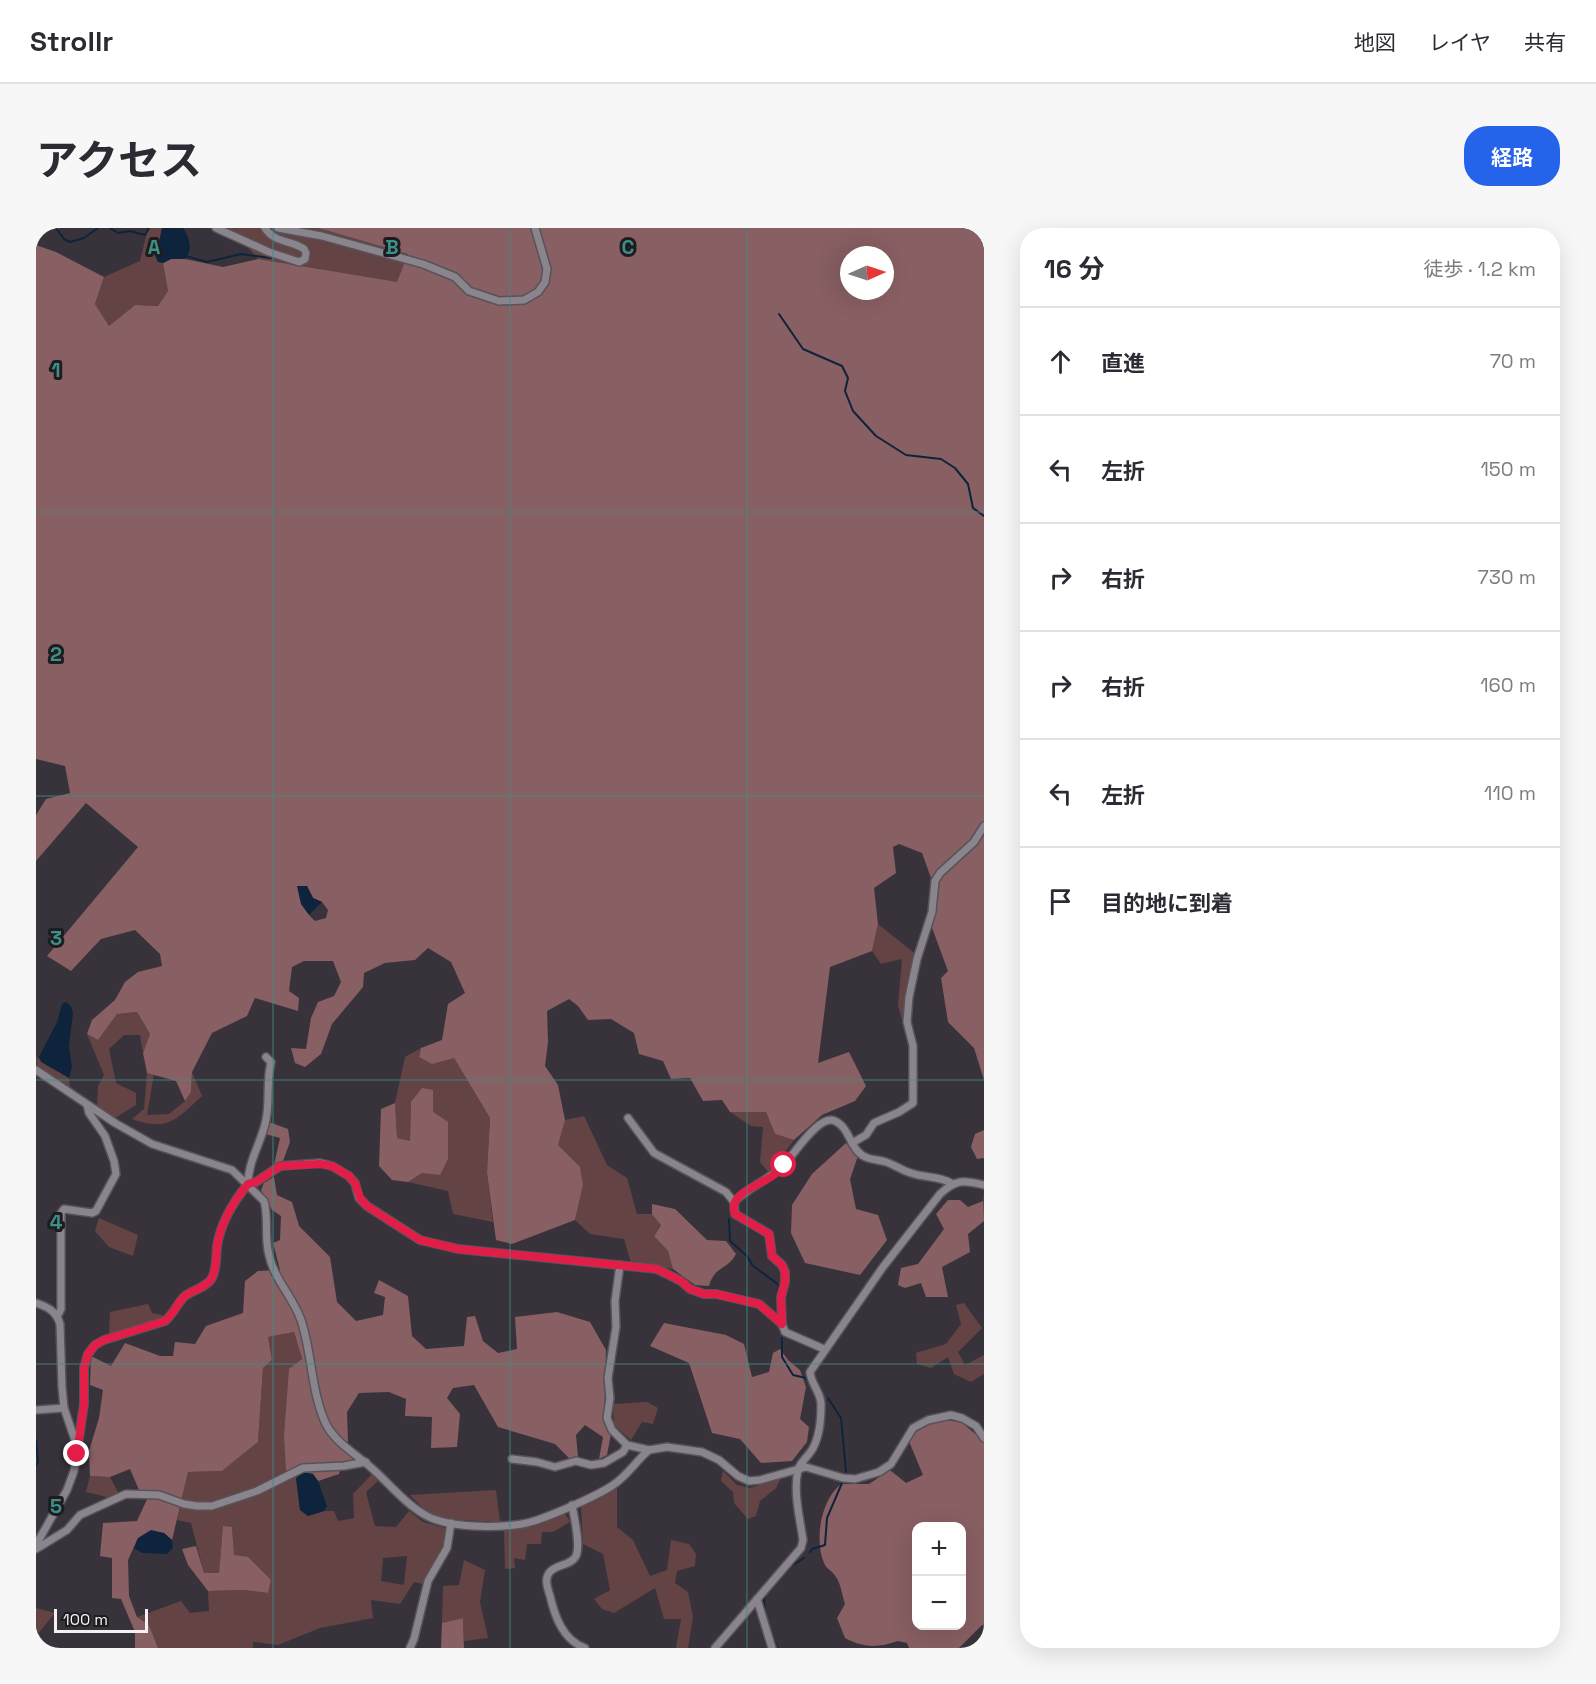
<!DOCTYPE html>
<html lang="ja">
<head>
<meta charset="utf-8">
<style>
	body { margin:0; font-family:"Space Grotesk","Noto Sans JP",sans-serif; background:#f7f7f7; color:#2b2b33 }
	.controls { position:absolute; right:18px; bottom:18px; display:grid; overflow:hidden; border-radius:12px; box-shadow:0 6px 24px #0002 }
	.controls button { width:54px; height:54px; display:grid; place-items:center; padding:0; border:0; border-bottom:2px solid #e1e1e2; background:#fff; color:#2b2b33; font:30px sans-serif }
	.compass { position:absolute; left:804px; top:18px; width:54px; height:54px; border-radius:50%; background:#fff; box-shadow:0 6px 24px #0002; rotate:87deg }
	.scale { position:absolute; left:18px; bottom:15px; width:94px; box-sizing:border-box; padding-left:6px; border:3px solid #f4f1f5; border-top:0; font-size:16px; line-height:21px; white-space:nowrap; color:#f4f1f5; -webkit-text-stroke:4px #1e1c1f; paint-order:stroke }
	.stop { position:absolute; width:18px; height:18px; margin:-14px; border:4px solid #e11d48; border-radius:50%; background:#fff }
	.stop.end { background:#e11d48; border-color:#fff; box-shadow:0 2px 6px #0008 }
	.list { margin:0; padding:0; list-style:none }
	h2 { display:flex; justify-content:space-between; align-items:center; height:78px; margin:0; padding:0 24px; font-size:26px }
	h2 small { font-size:20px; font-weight:400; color:#7c7c81 }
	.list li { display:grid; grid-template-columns:39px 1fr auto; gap:18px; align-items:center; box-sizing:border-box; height:108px; padding:0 24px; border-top:2px solid #e1e1e2 }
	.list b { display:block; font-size:22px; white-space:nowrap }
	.list em { font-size:20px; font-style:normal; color:#7c7c81 }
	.icon { flex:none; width:33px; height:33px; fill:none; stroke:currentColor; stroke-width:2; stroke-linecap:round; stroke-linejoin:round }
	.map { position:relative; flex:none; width:948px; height:1420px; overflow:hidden; border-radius:24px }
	header { display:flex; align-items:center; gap:36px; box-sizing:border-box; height:84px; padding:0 30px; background:#fff; border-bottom:2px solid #e1e1e2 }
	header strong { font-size:28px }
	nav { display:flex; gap:33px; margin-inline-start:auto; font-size:21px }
	.intro { display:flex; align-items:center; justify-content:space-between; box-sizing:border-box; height:144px; padding:0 36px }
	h1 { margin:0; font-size:42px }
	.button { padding:15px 27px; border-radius:24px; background:#2563eb; color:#fff; font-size:21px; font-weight:700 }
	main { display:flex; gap:36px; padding:0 36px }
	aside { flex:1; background:#fff; border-radius:24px; box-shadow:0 6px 24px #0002 }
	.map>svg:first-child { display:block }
	.green { fill:#644345; fill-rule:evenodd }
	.forest { fill:#885f62; fill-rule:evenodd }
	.water { fill:#0d243c }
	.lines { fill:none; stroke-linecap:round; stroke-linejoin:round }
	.stream { stroke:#0d243c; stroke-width:2 }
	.minor-casing { stroke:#565359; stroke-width:10 }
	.minor { stroke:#8a848d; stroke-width:7 }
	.route { stroke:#e11d48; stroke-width:8 }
	.grid { fill:none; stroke:#3d8f89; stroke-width:1.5; stroke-opacity:0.55 }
	.grid-label { font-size:20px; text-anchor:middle; font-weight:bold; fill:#3d8f89; stroke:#1e1c1f; stroke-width:6; stroke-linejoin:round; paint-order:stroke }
</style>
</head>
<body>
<header>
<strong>Strollr</strong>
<nav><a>地図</a><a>レイヤ</a><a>共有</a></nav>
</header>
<div class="intro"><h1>アクセス</h1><a class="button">経路</a></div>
<main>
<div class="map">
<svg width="948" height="1420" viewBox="0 0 948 1420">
	<rect width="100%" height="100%" fill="#38333b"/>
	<g class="green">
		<polygon points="112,0 126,0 120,30 123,34 127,35 132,63 122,78 99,77 73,98 59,76 68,49 104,33"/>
		<polygon points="177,0 282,0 373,26 361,55 222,31 210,17"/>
		<polygon points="842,696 878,725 870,766 868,798 862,778 866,731 845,736 836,723"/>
		<polygon points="101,784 114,806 107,825 104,807 88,807 73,821 80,855 100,865 100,877 79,890 61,877 62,858 68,847 51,806 62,812 81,786"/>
		<polygon points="385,820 383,829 418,830 454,890 451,945 457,994 417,986 412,963 372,954 386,945 375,874 374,914 361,910 359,875 369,829"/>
		<polygon points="0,829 33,850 34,861 1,839"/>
		<path d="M 156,844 L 166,868 C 141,891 132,904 96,891 L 108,881 L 111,845 L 118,846 L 111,887 L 133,886 L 149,873 L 155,864 Z"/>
		<polygon points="694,884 730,884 739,906 758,912 733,945 724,934 727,899 715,898"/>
		<polygon points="548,888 571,937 591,950 601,986 616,986 625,996 618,1008 632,1023 637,1041 595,1035 588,1011 554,1006 539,992 547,957 521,917 529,892"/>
		<polygon points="63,990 102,1007 97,1028 73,1019 59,1003"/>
		<polygon points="928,1075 946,1100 922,1124 929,1137 948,1127 948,1146 935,1154 918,1146 912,1129 895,1140 881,1136 880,1125 910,1116 925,1096 920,1077"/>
		<polygon points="112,1076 116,1085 130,1088 73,1106 74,1084"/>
		<path d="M 258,1104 L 266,1132 L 250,1242 L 260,1250 L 264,1282 L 272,1288 L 288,1283 L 298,1283 L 302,1293 L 318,1290 L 317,1266 L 336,1246 L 342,1253 L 330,1264 L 339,1298 L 360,1299 L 373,1283 L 387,1294 L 412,1301 L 406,1323 L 387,1356 L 378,1354 L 364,1376 L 335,1372 L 337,1390 L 284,1400 L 242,1417 L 217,1414 L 217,1420 L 122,1420 L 113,1397 L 101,1389 L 145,1373 L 154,1385 L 173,1383 L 172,1363 L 207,1362 L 232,1365 L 198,1327 L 196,1299 L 187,1299 L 183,1346 L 168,1345 L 155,1295 L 141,1292 L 152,1244 L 186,1243 L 222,1214 L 227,1140 L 236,1132 L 232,1109 ZM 371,1328 L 368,1357 L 345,1353 L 347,1330 Z"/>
		<polygon points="611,1174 622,1180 617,1196 606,1194 595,1212 578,1197 577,1176"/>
		<polygon points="687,1243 701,1257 714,1260 745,1250 740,1260 724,1273 720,1288 712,1291 698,1275 697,1264 685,1253"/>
		<polygon points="54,1248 74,1249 83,1266 75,1270 50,1264"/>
		<polygon points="581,1260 581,1299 597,1312 614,1348 631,1342 635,1312 653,1316 660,1326 659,1338 641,1343 639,1355 652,1364 657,1389 652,1420 640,1420 645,1391 628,1391 619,1360 578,1385 566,1381 558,1371 574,1362 567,1326 547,1316 545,1278"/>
		<polygon points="460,1262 464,1294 406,1291 389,1282 374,1267"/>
		<polygon points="529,1286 534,1294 517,1304 506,1304 505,1316 491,1316 489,1332 478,1330 479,1340 469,1341 468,1299 496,1299"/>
		<polygon points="428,1332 449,1342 444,1374 452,1410 428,1413 427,1390 406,1395 407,1358 423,1357"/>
		<polygon points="0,1380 19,1385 0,1408"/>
	</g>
	<g class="forest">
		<path d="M 282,0 L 948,0 L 948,852 L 938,820 L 912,794 L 905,750 L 912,743 L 895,697 L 901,658 L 895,650 L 886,625 L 863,616 L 857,619 L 860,645 L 838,660 L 842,696 L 836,723 L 794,739 L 782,835 L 813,824 L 830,858 L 819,873 L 786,887 L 758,912 L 739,906 L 730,884 L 694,884 L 686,872 L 667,873 L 654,850 L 635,851 L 627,833 L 603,826 L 598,805 L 575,791 L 552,792 L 542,778 L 533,771 L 511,783 L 512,814 L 509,838 L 522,857 L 529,892 L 522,917 L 544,939 L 547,957 L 539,992 L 476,1016 L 460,1012 L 451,945 L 454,890 L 418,830 L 396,836 L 383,829 L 385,820 L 406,812 L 412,776 L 429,765 L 415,734 L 392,720 L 379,732 L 349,735 L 328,745 L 327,759 L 296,796 L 285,826 L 269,839 L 259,835 L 255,820 L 270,821 L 275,790 L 282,774 L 298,768 L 305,754 L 297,733 L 268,733 L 256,739 L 253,763 L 263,770 L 262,783 L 219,770 L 211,788 L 176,805 L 156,844 L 155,864 L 149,873 L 140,853 L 111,845 L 107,825 L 114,806 L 101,784 L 81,786 L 62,812 L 51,806 L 56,792 L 79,772 L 89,754 L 102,744 L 126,738 L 124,726 L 99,702 L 65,711 L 35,743 L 11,728 L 102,619 L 50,575 L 0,633 L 0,587 L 10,571 L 34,565 L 29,538 L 0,531 L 0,17 L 20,24 L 68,49 L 59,76 L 73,98 L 99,77 L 122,78 L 132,63 L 127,35 L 135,31 L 149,31 L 187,39 L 222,31 L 361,54 L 372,26 ZM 813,27 L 849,27 L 849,63 L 813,63 ZM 271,658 L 277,670 L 286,674 L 292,682 L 290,690 L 279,693 L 273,687 Z"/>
		<polygon points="386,860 397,862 397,884 412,894 412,931 404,947 386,945 372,954 356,952 343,938 345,881 359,875 361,910 374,913 375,874"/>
		<polygon points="233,894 252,901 254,914 247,933 238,937 244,910 229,906"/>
		<polygon points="948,902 948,930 941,931 935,919 939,906"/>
		<polygon points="810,915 822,928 814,951 820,981 842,987 851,1012 824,1047 769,1035 755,1005 756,977 776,946"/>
		<polygon points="238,949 241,967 256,974 263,998 294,1029 301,1074 320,1093 347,1087 349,1069 338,1065 343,1052 372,1068 376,1108 390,1121 428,1118 431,1089 439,1088 447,1113 462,1125 481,1121 479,1089 521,1084 554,1094 570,1122 568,1195 575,1206 571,1227 563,1231 567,1209 549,1197 540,1207 542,1229 535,1232 519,1216 462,1199 438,1157 417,1160 411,1170 424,1186 421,1219 395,1220 396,1189 369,1188 370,1171 353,1164 323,1165 311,1184 312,1213 308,1222 321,1233 306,1236 303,1246 282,1253 277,1246 266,1244 260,1250 250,1242 248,1208 253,1141 266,1131 258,1104 232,1109 236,1132 227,1140 222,1214 186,1243 152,1244 136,1312 128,1305 102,1310 92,1332 93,1368 101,1389 113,1397 122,1420 99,1420 99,1404 85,1371 76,1370 76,1330 64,1328 67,1295 101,1293 113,1267 103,1262 94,1241 74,1249 54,1248 53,1223 63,1190 67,1162 54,1157 55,1128 75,1138 89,1115 124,1128 137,1128 139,1114 159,1116 170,1098 207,1085 209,1053 222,1043 244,1042 237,1015 244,1012 245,988 236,982 225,962 228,955"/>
		<polygon points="947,961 948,993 932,1006 934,1024 906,1039 912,1069 890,1069 885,1055 869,1060 862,1057 865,1040 882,1036 908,1001 900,986 912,972 924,972 932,979 947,973"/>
		<path d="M 616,976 L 639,981 L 671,1012 L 690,1013 L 700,1026 C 692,1042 679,1037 673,1058 L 659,1057 L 637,1041 L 632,1023 L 618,1008 L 625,997 L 616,986 Z"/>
		<polygon points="628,1095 690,1107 708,1116 716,1149 733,1144 737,1125 744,1121 752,1132 764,1142 770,1159 764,1191 773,1199 771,1214 756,1233 725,1235 704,1211 676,1205 653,1135 614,1118"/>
		<path d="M 912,1192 L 926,1195 L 943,1209 L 948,1206 L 948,1397 L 946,1397 L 923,1420 L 873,1420 L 871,1415 L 862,1413 C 842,1420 828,1420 809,1410 L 801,1390 L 809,1376 C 806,1367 805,1356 800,1349 C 797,1343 790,1341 788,1335 C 778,1311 785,1272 805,1256 L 833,1256 L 854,1242 L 870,1255 L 887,1247 L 872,1211 L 889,1197 ZM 880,1298 L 926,1298 L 926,1398 L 880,1398 Z"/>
		<polygon points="187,1298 196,1299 198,1327 212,1329 235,1352 232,1365 207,1362 172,1363 152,1337 146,1321 160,1318 168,1345 183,1345"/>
		<polygon points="427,1390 428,1420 405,1420 406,1395"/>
	</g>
	<g class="water">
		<path d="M 126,0 L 147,0 C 154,11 157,20 149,31 L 135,31 L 127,35 L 122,34 L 120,30 Z"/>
		<polygon points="261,658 271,658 277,670 286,674 273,687 265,676"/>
		<polygon points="30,774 35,778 37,785 33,818 36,839 33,850 5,834 3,829 21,794 26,776"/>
		<polygon points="266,1244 277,1246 282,1253 291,1278 288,1283 272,1288 264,1282 260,1250"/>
		<polygon points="115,1302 128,1305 136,1312 137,1320 131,1326 106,1325 98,1320 102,1310"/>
	</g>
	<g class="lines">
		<g class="stream">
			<polyline points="20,0 28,11 34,14 48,10 62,0"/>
			<polyline points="74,0 82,5 94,3 109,7 113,0"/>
			<polyline points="150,28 171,34 205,26 235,30"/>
			<polyline points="743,86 767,121 806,138 812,150 809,163 817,183 840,208 870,227 905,231 919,240 932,256 937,280 948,288"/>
			<polyline points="693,991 694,1013 711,1028 717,1038 743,1057 741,1071 742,1079"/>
			<polyline points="746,1110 746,1129 757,1147 770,1150 775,1158"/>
			<polyline points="792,1170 805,1190 810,1244"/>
			<polyline points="0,1212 2,1234 0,1237"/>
			<polyline points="774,1324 776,1321 789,1317 791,1290 806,1255"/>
			<polyline points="747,1346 752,1340 768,1330"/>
			<path d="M 729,1366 C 725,1384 735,1404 741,1420"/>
		</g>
		<defs>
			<g id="minor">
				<path d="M 180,0 L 233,24 L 263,34 L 269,31 L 270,25 L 268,21 C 255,12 238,15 229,0"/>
				<polyline points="242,0 286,8 387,36 419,49 433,63 463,73 488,72 502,64 509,54 511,41 499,0"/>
				<path d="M 0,842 L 79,895 L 116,916 L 196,942 L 228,973 C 233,990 228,1010 233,1027 C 238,1051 257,1069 265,1092 C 276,1125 275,1162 289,1194 C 299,1216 323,1227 340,1244 C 356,1259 372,1278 391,1288 C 414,1300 460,1300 486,1296 C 505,1293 561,1268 577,1257 C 591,1248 600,1233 613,1222"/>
				<polyline points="592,890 618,925 690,964 698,974"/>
				<polyline points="816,915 830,907 838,895 863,884 877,875 877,818 871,794 873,769 881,731 896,684 899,653 904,645 938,614 948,598"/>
				<path d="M 212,956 C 212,933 226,913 230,892 C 234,872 230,854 235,834 L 230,829"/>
				<polyline points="584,1037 579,1073 580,1099 572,1150 574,1170 571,1190 576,1202 591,1217 613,1222 631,1219 666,1224 683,1232 702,1248 713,1253 724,1252 770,1239 807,1250 819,1251 843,1244 855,1236 877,1200 892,1192 915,1187 926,1190 940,1198 948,1210"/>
				<path d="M 0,1075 C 12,1079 20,1083 24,1096 L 26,1159 L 28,1180 L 41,1218"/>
				<polyline points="22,1087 25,1081 25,985 28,981 56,985 60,983 80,946 78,933 69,908 53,885 51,877"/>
				<path d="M 788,1121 L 749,1104 L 746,1096 L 745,1069 L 749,1054 L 749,1044 L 746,1037 L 736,1028 L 733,1006 L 699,986 L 698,974 C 714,957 737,951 752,932 C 761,922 784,886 799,893 C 815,900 814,925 832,930 C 838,932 844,932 850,934 C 859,937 867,943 875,945 C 889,950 903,948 915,955"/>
				<polyline points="0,1182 28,1180"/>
				<polyline points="476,1231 501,1234 519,1239 540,1233 555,1237 568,1235 587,1224 591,1217"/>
				<path d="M 536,1277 C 538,1289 545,1317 540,1328 C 535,1338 519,1336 513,1345 C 508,1352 512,1361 514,1368 C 519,1389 527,1412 549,1420"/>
				<path d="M 0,1317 L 31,1262 L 38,1243 L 48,1176 L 48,1140 L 52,1126 L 59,1117 L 68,1112 L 129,1093 C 138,1086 141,1075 149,1068 C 157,1062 171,1059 176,1050 C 181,1040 180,1028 181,1018 C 185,994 197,974 212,956 L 220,954 L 244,938 L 284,935 L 296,938 L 313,948 L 319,955 L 323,970 L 331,978 L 384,1012 L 422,1021 L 621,1041 L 645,1053 L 654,1061 L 668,1066 L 680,1066 L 723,1076 L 746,1096"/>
				<polyline points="0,1321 31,1302 44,1287 90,1266 123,1267 148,1276 161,1278 176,1278 221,1263 267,1240 308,1238 330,1234"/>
				<polyline points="721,1371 736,1420"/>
				<polyline points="374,1420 378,1411 392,1353 411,1320 415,1295"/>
				<path d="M 679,1420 L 765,1320 L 767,1312 C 764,1291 757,1264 762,1242 C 764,1234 773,1228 777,1220 C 784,1207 785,1192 785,1178 C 786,1165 775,1157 774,1144 L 847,1039 L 904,966 C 920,951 927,952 948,957"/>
			</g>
		</defs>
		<use href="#minor" class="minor-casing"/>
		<use href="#minor" class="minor"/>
	</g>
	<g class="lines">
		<path class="route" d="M 41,1226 L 48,1176 L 48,1140 L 52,1126 L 59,1117 L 68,1112 L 129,1093 C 138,1086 141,1075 149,1068 C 157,1062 171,1059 176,1050 C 181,1040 180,1028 181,1018 C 185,994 197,974 212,956 L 220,954 L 244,938 L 284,936 L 296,938 L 313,948 L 319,955 L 324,970 L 331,978 L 384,1012 L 422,1021 L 621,1041 L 645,1053 L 654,1061 L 668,1066 L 680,1066 L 723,1076 L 746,1096 L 745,1069 L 749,1054 L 749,1044 L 746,1037 L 736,1028 L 733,1006 L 699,986 C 691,967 721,958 733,950 C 739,947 743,942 748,937"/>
	</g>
	<path class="grid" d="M 237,0 L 237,1420M 474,0 L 474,1420M 711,0 L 711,1420M 0,284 L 948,284M 0,568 L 948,568M 0,852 L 948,852M 0,1136 L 948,1136"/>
	<g class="grid-label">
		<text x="118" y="26">A</text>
		<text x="356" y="26">B</text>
		<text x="592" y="26">C</text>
		<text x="20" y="149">1</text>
		<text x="20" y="433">2</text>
		<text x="20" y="717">3</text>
		<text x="20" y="1001">4</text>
		<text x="20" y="1285">5</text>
	</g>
</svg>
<div class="controls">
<button>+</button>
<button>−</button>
</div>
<svg class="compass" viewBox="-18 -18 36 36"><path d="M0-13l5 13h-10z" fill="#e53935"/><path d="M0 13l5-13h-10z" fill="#7c7c81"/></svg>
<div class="scale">100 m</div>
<div class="stop" style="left:748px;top:937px"></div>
<div class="stop end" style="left:41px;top:1226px"></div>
</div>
<aside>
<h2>16 分<small>徒歩 · 1.2 km</small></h2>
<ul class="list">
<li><svg class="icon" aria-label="ahead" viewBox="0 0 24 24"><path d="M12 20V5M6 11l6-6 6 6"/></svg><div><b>直進</b></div><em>70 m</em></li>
<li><svg class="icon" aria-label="left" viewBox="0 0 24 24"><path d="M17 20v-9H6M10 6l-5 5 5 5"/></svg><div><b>左折</b></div><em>150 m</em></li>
<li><svg class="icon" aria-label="right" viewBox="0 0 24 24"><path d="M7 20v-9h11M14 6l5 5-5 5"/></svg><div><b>右折</b></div><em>730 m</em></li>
<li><svg class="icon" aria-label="right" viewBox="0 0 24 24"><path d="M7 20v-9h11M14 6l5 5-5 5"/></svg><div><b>右折</b></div><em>160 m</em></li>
<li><svg class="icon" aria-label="left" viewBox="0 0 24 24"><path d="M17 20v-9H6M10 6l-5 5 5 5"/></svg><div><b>左折</b></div><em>110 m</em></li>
<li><svg class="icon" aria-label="arrive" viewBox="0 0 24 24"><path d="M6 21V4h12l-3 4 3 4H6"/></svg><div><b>目的地に到着</b></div></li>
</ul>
</aside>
</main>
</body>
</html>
